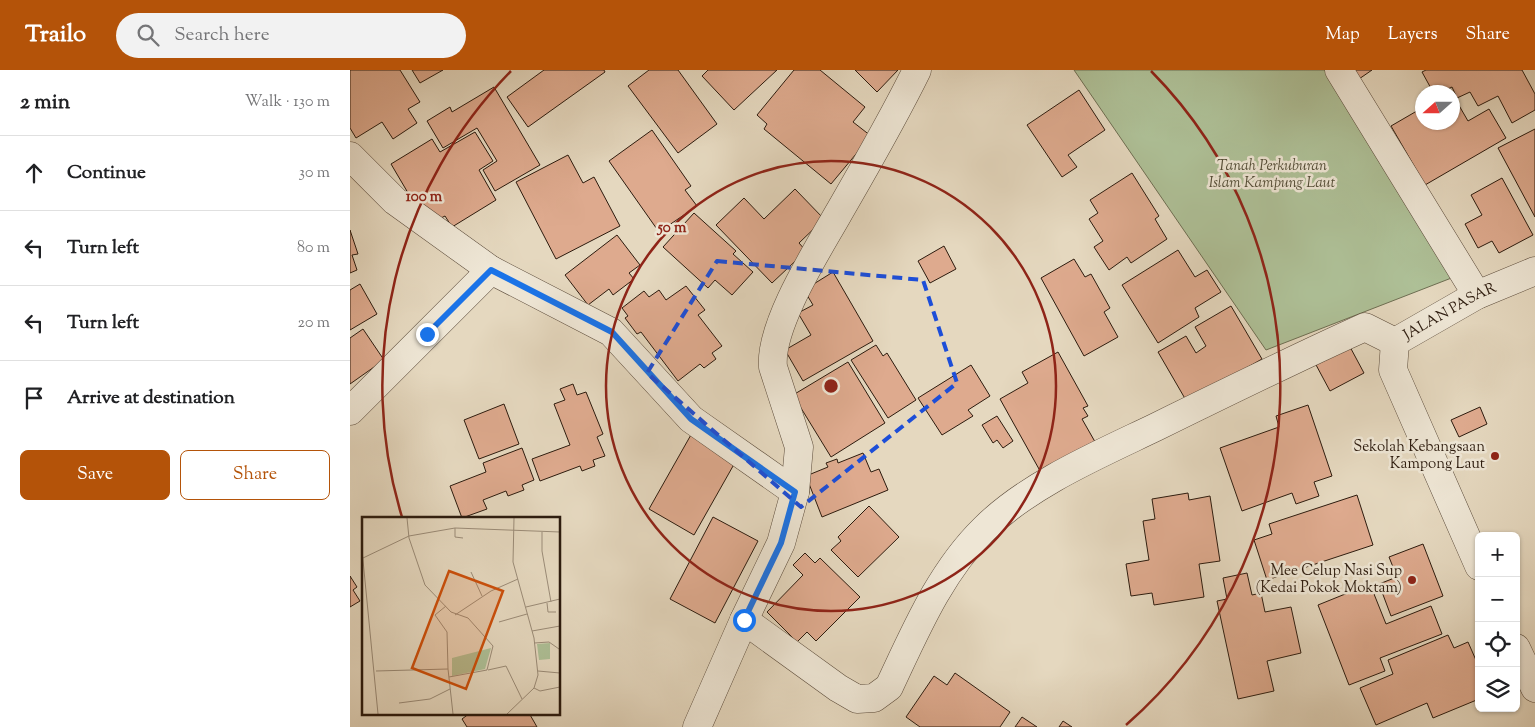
<!DOCTYPE html>
<html lang="en">
<head>
<meta charset="utf-8">
<style>
	body { margin:0; font-family:"Sorts Mill Goudy",serif; background:#f2f2f2; color:#202124 }
	.controls { position:absolute; right:15px; bottom:15px; display:grid; overflow:hidden; border-radius:8px; box-shadow:0 1px 4px #0004 }
	.controls button { width:45px; height:45px; display:grid; place-items:center; padding:0; border:0; border-bottom:1px solid #e0e0e0; background:#fff; color:#202124; font:25px sans-serif }
	.compass { position:absolute; left:1065px; top:15px; width:45px; height:45px; border-radius:50%; background:#fff; box-shadow:0 1px 4px #0004; rotate:249deg }
	.stop { position:absolute; width:15px; height:15px; margin:-11px; border:4px solid #1a73e8; border-radius:50%; background:#fff }
	.stop.end { background:#1a73e8; border-color:#fff; box-shadow:0 1px 5px #0008 }
	.list { margin:0; padding:0; list-style:none }
	h2 { display:flex; justify-content:space-between; align-items:center; height:65px; margin:0; padding:0 20px; font-size:21px }
	h2 small { font-size:16px; font-weight:400; color:#757577 }
	.list li { display:grid; grid-template-columns:32px 1fr auto; gap:15px; align-items:center; box-sizing:border-box; height:75px; padding:0 20px; border-top:1px solid #e0e0e0 }
	.list b { display:block; font-size:19px; white-space:nowrap }
	.list em { font-size:16px; font-style:normal; color:#757577 }
	.actions { display:flex; gap:10px; padding:15px 20px }
	.actions a { flex:1; padding:11px 0; border:1px solid #b45309; border-radius:8px; text-align:center; font-size:18px; color:#b45309 }
	.actions .main { background:#b45309; color:#fff }
	.icon { flex:none; width:28px; height:28px; fill:none; stroke:currentColor; stroke-width:2; stroke-linecap:round; stroke-linejoin:round }
	.map { position:relative; flex:none; width:1185px; height:657px; overflow:hidden }
	header { display:flex; align-items:center; gap:30px; box-sizing:border-box; height:70px; padding:0 25px; background:#b45309; color:#fff }
	header strong { font-size:24px }
	nav { display:flex; gap:28px; margin-inline-start:auto; font-size:18px }
	.search { width:350px; height:45px; background:#f2f2f2; display:flex; align-items:center; gap:12px; box-sizing:border-box; padding:0 18px; border-radius:28px; color:#757577; font-size:19px }
	main { display:flex }
	aside { flex:1; background:#fff }
	.map>svg:first-child { display:block }
	.green { fill:#aec097; stroke:#6d6e52 }
	.building { fill:#deaa8e; stroke:#2c1b0e }
	.lines { fill:none; stroke-linecap:round; stroke-linejoin:round }
	.minor-casing { stroke:#5a4a3a; stroke-width:29 }
	.minor { stroke:#eee6d5; stroke-width:28 }
	.route { stroke:#1a73e8; stroke-width:6 }
	.marked { fill:none; stroke:#1d4ed8; stroke-width:4; stroke-dasharray:10 6; stroke-linejoin:round }
	.ring { fill:none; stroke:#8f2418; stroke-width:2.5 }
	.poi-dot { fill:#8f2418; stroke:#eee6d5; stroke-width:2 }
	.labels { text-anchor:middle; dominant-baseline:central; stroke-width:5; stroke-linejoin:round; paint-order:stroke }
	.park-label { font-size:15px; font-style:italic; fill:#534d37; stroke:#eee6d5 }
	.street-label { font-size:15px; fill:#2c1b0e; stroke:#eee6d5 }
	.poi-label { font-size:15px; fill:#2c1b0e; stroke:#eee6d5; text-anchor:end }
	.inset-road { fill:none; stroke:#9b8c78; stroke-width:1 }
	.view { fill:#cc500c; fill-opacity:0.15; stroke:#cc500c; stroke-width:2.5 }
	.inset-edge { fill:none; stroke:#2c1b0e; stroke-width:2.5 }
	.centre { fill:#8f2418; stroke:#eee6d5; stroke-width:2.5 }
	.ring-label { font-size:15px; text-anchor:middle; font-weight:bold; fill:#8f2418; stroke:#eee6d5; stroke-width:5; stroke-linejoin:round; paint-order:stroke }
</style>
</head>
<body>
<header>
<strong>Trailo</strong>
<div class="search"><svg class="icon" aria-label="search" viewBox="0 0 24 24"><circle cx="10" cy="10" r="6"/><path d="M15 15l6 6"/></svg>Search here</div>
<nav><a>Map</a><a>Layers</a><a>Share</a></nav>
</header>
<main>
<aside>
<h2>2 min<small>Walk · 130 m</small></h2>
<ul class="list">
<li><svg class="icon" aria-label="ahead" viewBox="0 0 24 24"><path d="M12 20V5M6 11l6-6 6 6"/></svg><div><b>Continue</b></div><em>30 m</em></li>
<li><svg class="icon" aria-label="left" viewBox="0 0 24 24"><path d="M17 20v-9H6M10 6l-5 5 5 5"/></svg><div><b>Turn left</b></div><em>80 m</em></li>
<li><svg class="icon" aria-label="left" viewBox="0 0 24 24"><path d="M17 20v-9H6M10 6l-5 5 5 5"/></svg><div><b>Turn left</b></div><em>20 m</em></li>
<li><svg class="icon" aria-label="arrive" viewBox="0 0 24 24"><path d="M6 21V4h12l-3 4 3 4H6"/></svg><div><b>Arrive at destination</b></div></li>
</ul>
<div class="actions"><a class="main">Save</a><a>Share</a></div>
</aside>
<div class="map">
<svg width="1185" height="657" viewBox="0 0 1185 657">
	<rect width="100%" height="100%" fill="#e5d8bf"/>
	<filter id="stains"><feTurbulence type="fractalNoise" baseFrequency=".004" numOctaves="4"/><feColorMatrix values="0 0 0 0 .2 0 0 0 0 .09 0 0 0 0 .02 0 0 0 .5 -.17"/></filter>
	<radialGradient id="worn" r=".72"><stop offset=".6" stop-color="#630" stop-opacity="0"/><stop offset="1" stop-color="#630" stop-opacity=".3"/></radialGradient>
	<polygon class="green" points="724,0 982,0 1104,207 916,280"/>
	<g class="building">
		<polygon points="0,0 50,0 70,32 58,39 67,53 43,69 32,52 6,68 0,58"/>
		<polygon points="62,0 93,0 70,13"/>
		<polygon points="194,0 254,0 255,2 178,57 157,27"/>
		<polygon points="299,0 328,0 367,54 328,83 278,16"/>
		<polygon points="358,0 427,0 384,40 352,6"/>
		<polygon points="444,0 470,0 515,37 503,52 521,66 481,114 414,59 417,54 407,45"/>
		<polygon points="505,0 548,0 527,22"/>
		<polygon points="1003,0 1022,0 1009,9"/>
		<polygon points="1076,0 1172,0 1185,24 1185,40 1162,53 1148,26 1128,36 1120,22 1107,28 1102,17 1092,22 1083,22 1072,2"/>
		<polygon points="144,17 190,95 145,121 133,100 147,91 127,58 93,78 77,51 100,37 102,42"/>
		<polygon points="729,20 755,60 718,85 727,97 712,107 677,55"/>
		<polygon points="1107,32 1118,51 1139,39 1156,68 1075,115 1041,56 1072,38 1072,52 1102,52 1102,34"/>
		<polygon points="1185,59 1185,147 1148,78"/>
		<polygon points="302,60 341,116 335,120 347,136 309,162 259,91"/>
		<polygon points="125,62 143,91 129,100 146,130 102,157 95,146 87,150 71,145 41,94 82,69 90,82"/>
		<polygon points="218,85 233,113 244,107 270,156 206,189 166,112"/>
		<polygon points="782,103 809,146 805,149 817,169 781,193 777,187 759,200 744,177 753,171 739,149 748,143 740,130"/>
		<polygon points="1152,108 1183,165 1149,183 1142,171 1128,178 1115,154 1132,145 1121,125"/>
		<polygon points="445,119 474,149 449,173 456,181 422,213 366,155 394,128 414,149"/>
		<polygon points="344,143 386,181 383,184 403,202 382,225 365,210 358,218 313,177"/>
		<polygon points="0,160 8,184 2,185 7,200 0,203"/>
		<polygon points="267,165 290,195 279,203 284,209 263,225 259,219 238,235 215,205"/>
		<polygon points="594,176 606,199 580,213 568,191"/>
		<polygon points="828,180 845,207 857,200 871,222 845,238 849,247 808,273 772,215"/>
		<polygon points="724,189 735,207 741,204 760,238 754,242 768,267 734,286 691,208"/>
		<polygon points="483,202 523,271 453,311 435,280 461,265 448,243 463,235 454,220"/>
		<polygon points="10,214 27,244 0,260 0,220"/>
		<polygon points="336,216 355,240 348,245 372,276 362,283 366,289 354,298 350,294 328,311 291,262 287,264 275,248 278,246 272,238 294,221 299,227 309,220 316,230"/>
		<polygon points="881,236 912,289 837,332 808,282 836,266 846,283 856,276 845,257"/>
		<polygon points="13,259 34,290 0,314 0,268"/>
		<polygon points="526,275 533,286 537,283 566,330 538,348 501,290"/>
		<polygon points="999,275 1014,303 980,321 965,293"/>
		<polygon points="708,282 738,336 733,338 738,346 732,349 748,377 694,408 650,329 678,313 672,302"/>
		<polygon points="498,292 535,353 481,387 443,325"/>
		<polygon points="621,295 640,326 618,340 623,346 592,365 568,328"/>
		<polygon points="223,314 227,325 236,322 253,364 247,367 255,386 243,390 245,396 232,401 230,396 190,411 182,389 220,375 204,334 215,330 210,319"/>
		<polygon points="154,334 169,374 129,389 114,350"/>
		<polygon points="958,335 982,406 964,412 969,426 946,434 942,423 892,441 870,378 929,357 926,346"/>
		<polygon points="1130,337 1137,354 1109,367 1101,350"/>
		<polygon points="647,346 663,371 653,378 647,370 643,373 632,355"/>
		<polygon points="342,363 387,389 344,465 299,439"/>
		<polygon points="172,378 184,410 172,415 174,420 158,426 156,421 133,430 137,439 112,448 100,416 136,402 133,393"/>
		<polygon points="513,383 521,402 529,399 538,420 472,447 456,406 478,397 476,393 487,389 488,393"/>
		<polygon points="838,423 839,430 860,426 870,491 849,494 854,527 804,535 802,523 781,526 776,494 799,490 793,451 805,449 802,429"/>
		<polygon points="1007,425 1023,475 917,510 904,470 922,464 919,454"/>
		<polygon points="519,436 549,467 508,507 481,480 491,471 488,467"/>
		<polygon points="363,447 408,471 365,553 320,529"/>
		<polygon points="1073,474 1093,526 1041,546 1029,514 1047,507 1039,487"/>
		<polygon points="455,483 465,493 470,488 510,527 466,571 457,562 447,572 417,542 453,505 443,495"/>
		<polygon points="897,503 902,525 911,523 915,542 941,537 951,583 917,591 924,621 888,629 867,531 877,529 873,508"/>
		<polygon points="0,506 7,517 3,520 10,531 0,537"/>
		<polygon points="1020,514 1036,554 1081,536 1092,564 1030,588 1035,601 999,615 968,535"/>
		<polygon points="1098,565 1104,578 1118,572 1129,597 1129,629 1083,648 1077,633 1026,655 1010,618 1043,604 1038,590"/>
		<polygon points="605,603 660,642 650,657 570,657 556,647 584,606 597,615"/>
		<polygon points="120,643 179,643 187,657 117,657 112,649"/>
		<polygon points="672,647 687,657 665,657"/>
		<polygon points="713,651 722,657 709,657"/>
	</g>
	<g class="lines">
		<defs>
			<g id="minor">
				<polyline points="989,0 1127,225"/>
				<polyline points="0,86 45,131 141,200 261,262 341,349 445,422"/>
				<polyline points="0,341 141,200"/>
				<path id="s1" d="M 1129,496 L 1043,300 L 1045,272 L 1127,225 L 1185,201"/>
				<path d="M 394,550 L 488,618 L 507,629 L 524,628 L 539,617 C 565,562 590,502 634,459 C 679,414 750,384 806,357 C 875,323 944,289 1015,257 L 1045,272"/>
				<polyline points="1166,578 1185,618"/>
				<path d="M 347,657 L 394,550 L 431,473 L 445,422 L 449,377 L 423,297 C 419,256 467,181 488,144 C 515,97 543,49 567,0"/>
			</g>
		</defs>
		<use href="#minor" class="minor-casing"/>
		<use href="#minor" class="minor"/>
	</g>
	<g class="lines">
		<polyline class="route" points="77,264 141,200 262,262 341,349 445,422 431,473 394,550"/>
	</g>
	<path class="marked" d="M 367,191 L 573,210 L 607,313 L 451,437 L 297,303 Z"/>
	<g class="ring">
		<circle cx="481" cy="316" r="225"/>
		<path d="M52 447A449 449 0 0 1 161 1M801 1A449 449 0 0 1 776 655"/>
	</g>
	<g class="poi-dot">
		<circle cx="1145" cy="386" r="5"/>
		<circle cx="1062" cy="510" r="5"/>
	</g>
	<g class="labels">
		<g class="park-label">
			<text x="922" y="96">Tanah Perkuburan<tspan x="922" dy="17">Islam Kampung Laut</tspan></text>
		</g>
		<g class="street-label">
			<text stroke="none"><textPath href="#s1" startOffset="305">JALAN PASAR</textPath></text>
		</g>
		<g class="poi-label">
			<text x="1135" y="377">Sekolah Kebangsaan<tspan x="1135" dy="17">Kampong Laut</tspan></text>
			<text x="1052" y="501">Mee Celup Nasi Sup<tspan x="1052" dy="17">(Kedai Pokok Moktam)</tspan></text>
		</g>
	</g>
	<g transform="translate(12 447)">
		<rect width="198" height="198" fill="#e5d8bf"/>
		<path d="M 188,126 L 188,142 L 177,143 L 175,127 ZM 129,131 L 123,152 L 90,159 L 90,141 Z" fill="#aec097"/>
		<path class="inset-road" d="M 45,1 L 47,21 L 63,68 L 89,95 L 106,101 L 131,129 L 125,153 L 87,160M 93,11 L 93,20 L 101,21M 180,15 L 180,34 L 189,85M 0,33 L 16,197M 1,41 L 47,19 L 93,11 L 198,15M 109,55 L 120,79M 185,86 L 186,95 L 194,95M 84,89 L 73,98 L 85,115 L 86,152M 164,90 L 198,82M 93,98 L 129,74 L 156,62M 137,105 L 165,97M 170,114 L 198,109M 172,126 L 187,125 L 197,132M 126,153 L 144,149 L 160,182M 14,154 L 86,152 L 91,197M 176,154 L 198,156M 172,171 L 178,174 L 198,170M 37,186 L 68,182 L 88,172M 145,197 L 172,171 L 176,158 L 172,121 L 151,45 L 152,1"/>
		<path class="view" d="M 87,54 L 141,74 L 104,172 L 50,151 Z"/>
		<rect width="198" height="198" class="inset-edge"/>
	</g>
	<circle cx="481" cy="316" r="8" class="centre"/>
	<g class="ring-label">
		<text x="74" y="131">100 m</text>
		<text x="322" y="162">50 m</text>
	</g>
	<rect width="100%" height="100%" filter="url(#stains)"/>
	<rect width="100%" height="100%" fill="url(#worn)"/>
</svg>
<div class="controls">
<button>+</button>
<button>−</button>
<button><svg class="icon" aria-label="locate" viewBox="0 0 24 24"><circle cx="12" cy="12" r="6"/><path d="M12 2v4M12 18v4M2 12h4M18 12h4"/></svg></button>
<button><svg class="icon" aria-label="layers" viewBox="0 0 24 24"><path d="M12 4l9 5-9 5-9-5zM3 14l9 5 9-5"/></svg></button>
</div>
<svg class="compass" viewBox="-18 -18 36 36"><path d="M0-13l5 13h-10z" fill="#e53935"/><path d="M0 13l5-13h-10z" fill="#757577"/></svg>
<div class="stop" style="left:394px;top:550px"></div>
<div class="stop end" style="left:77px;top:264px"></div>
</div>
</main>
</body>
</html>
